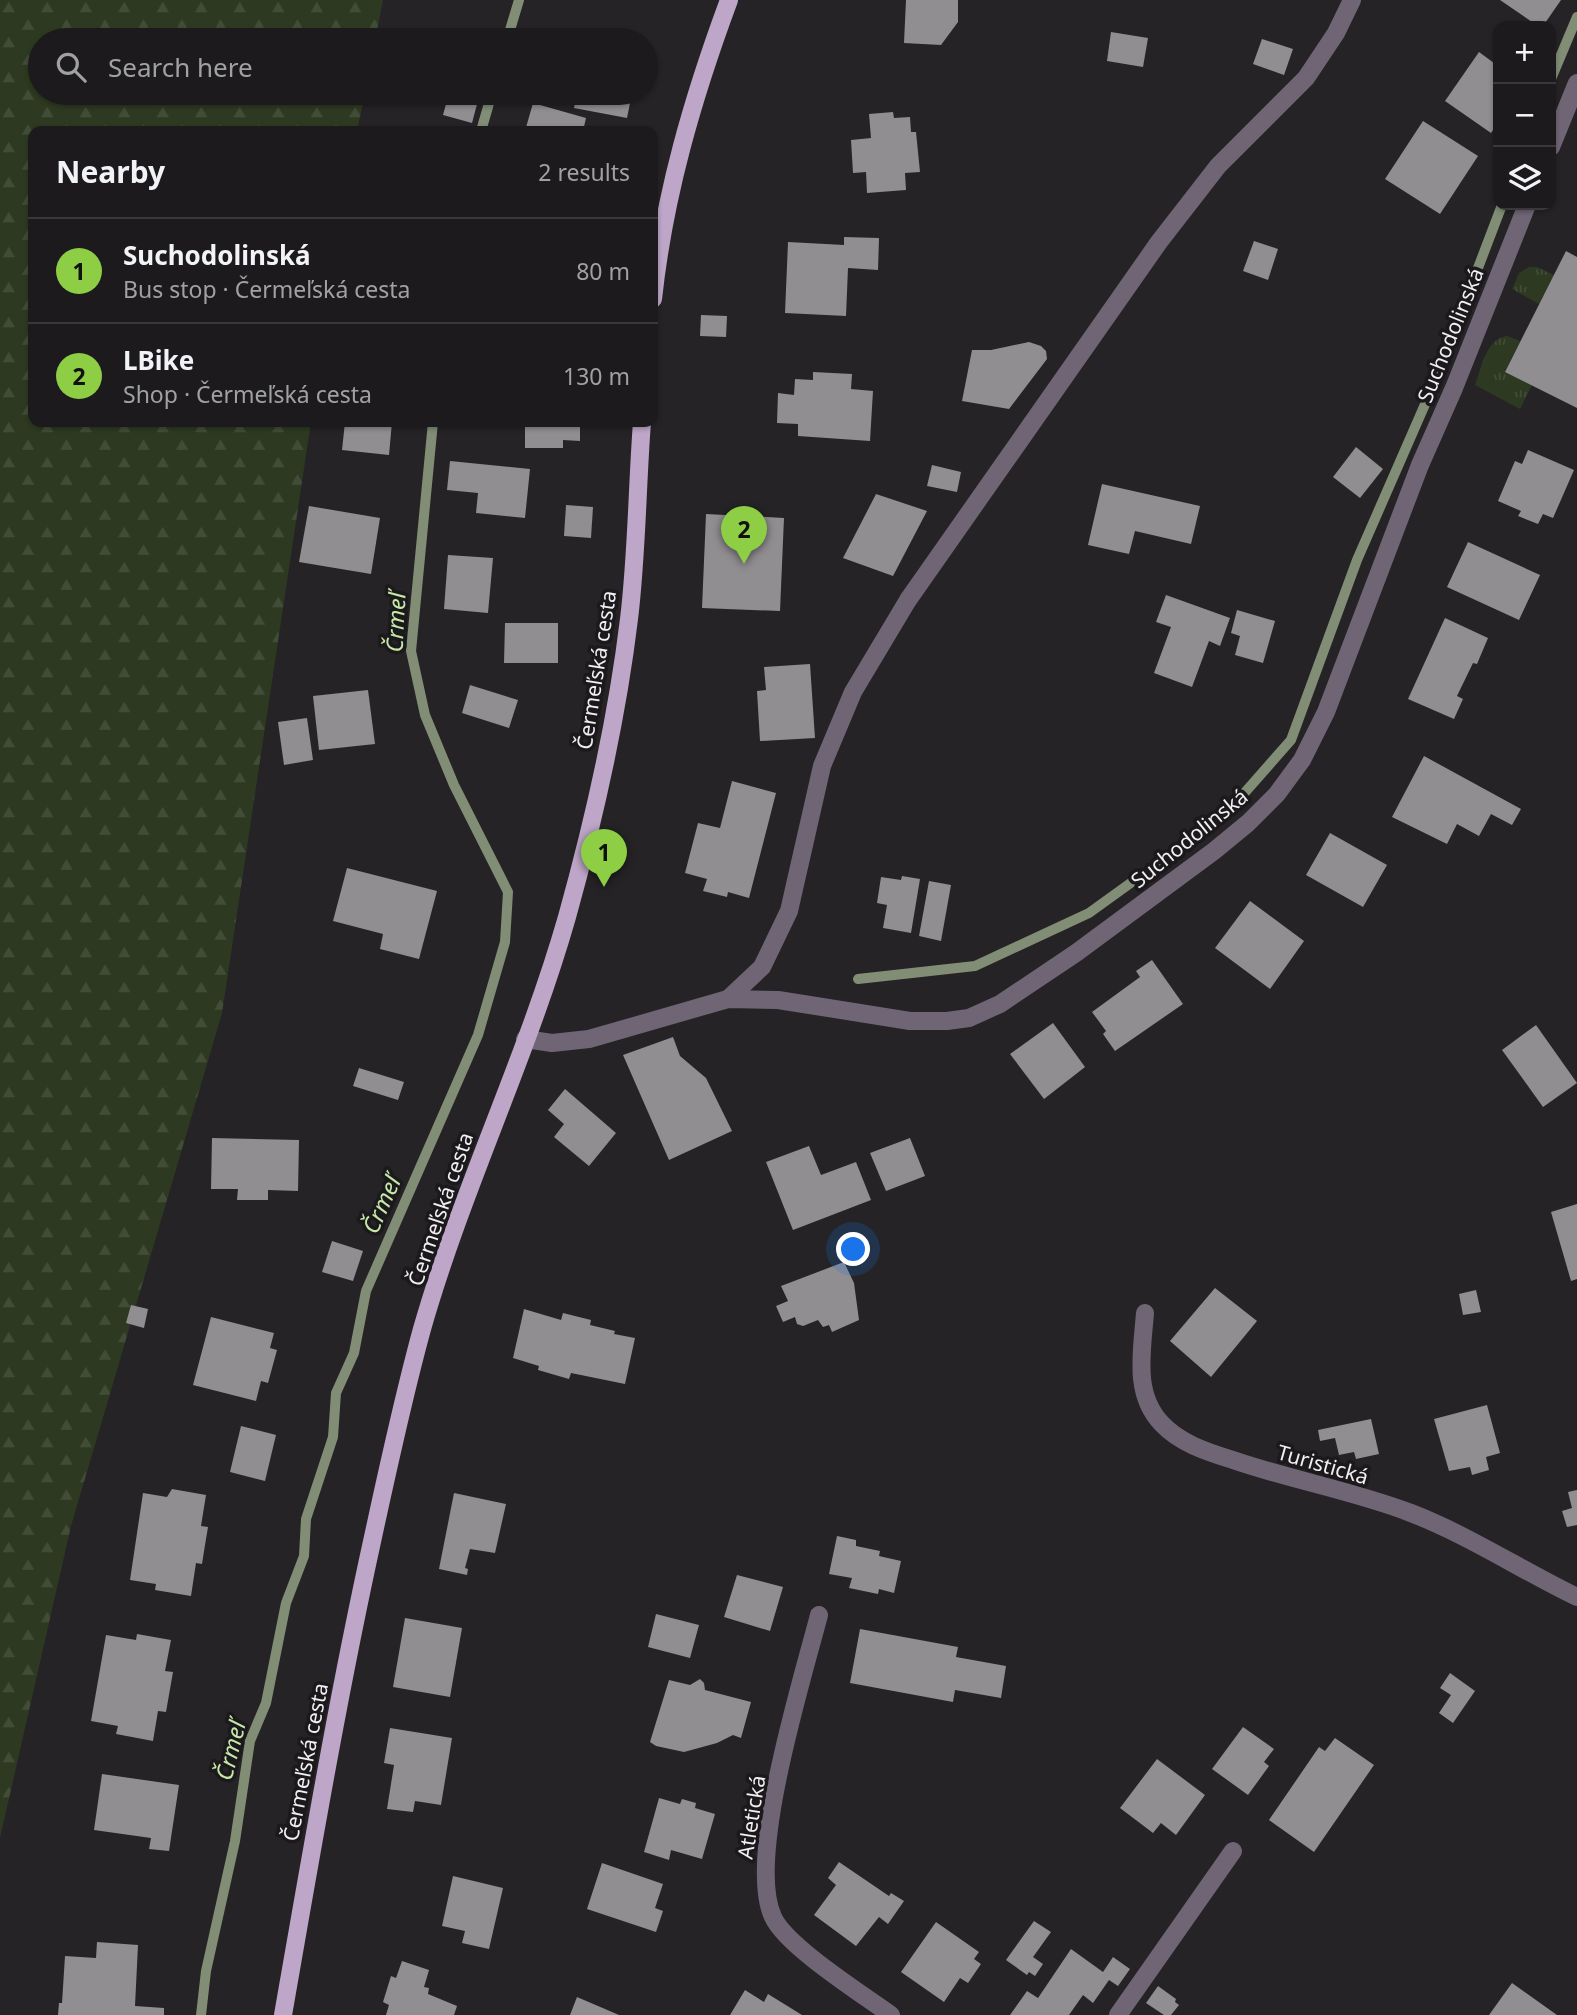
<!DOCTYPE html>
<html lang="en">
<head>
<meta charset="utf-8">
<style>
	body { margin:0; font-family:"Noto Sans",sans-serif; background:#292729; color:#f1f3f6 }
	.controls { position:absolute; right:21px; top:21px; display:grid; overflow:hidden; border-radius:14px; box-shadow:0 2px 5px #0004 }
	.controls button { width:63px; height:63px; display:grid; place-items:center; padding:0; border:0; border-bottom:2px solid #3a383b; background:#1c1a1c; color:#f1f3f6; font:35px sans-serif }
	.you { position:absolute; left:854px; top:1250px; width:24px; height:24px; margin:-18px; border:5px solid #fff; border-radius:50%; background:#1a73e8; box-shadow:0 0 0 10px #1a73e833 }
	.badge { display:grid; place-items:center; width:46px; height:46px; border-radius:50%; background:#8dce44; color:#111; font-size:23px; font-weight:700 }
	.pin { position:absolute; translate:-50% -58px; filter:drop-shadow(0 2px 4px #0008) }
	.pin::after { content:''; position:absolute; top:37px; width:24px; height:21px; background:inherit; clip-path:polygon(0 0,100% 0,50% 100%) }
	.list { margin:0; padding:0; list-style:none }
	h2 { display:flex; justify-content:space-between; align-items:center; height:91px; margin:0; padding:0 28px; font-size:30px }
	h2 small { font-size:23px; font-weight:400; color:#a0a1a3 }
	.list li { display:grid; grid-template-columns:46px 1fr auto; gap:21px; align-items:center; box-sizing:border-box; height:105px; padding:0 28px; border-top:2px solid #3a383b }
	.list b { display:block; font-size:26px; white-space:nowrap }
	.list p { margin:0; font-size:23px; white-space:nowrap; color:#a0a1a3 }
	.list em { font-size:23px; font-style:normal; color:#a0a1a3 }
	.icon { flex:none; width:38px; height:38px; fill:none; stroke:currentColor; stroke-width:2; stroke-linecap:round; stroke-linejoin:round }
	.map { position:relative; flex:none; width:1577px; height:2015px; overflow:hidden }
	.search { position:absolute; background:#1c1a1c; box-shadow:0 2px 5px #0004; left:28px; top:28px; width:630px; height:77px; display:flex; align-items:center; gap:18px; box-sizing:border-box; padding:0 24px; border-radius:38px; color:#a0a1a3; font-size:26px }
	.panel { position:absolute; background:#1c1a1c; box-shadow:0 2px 5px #0004; left:28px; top:126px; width:630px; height:301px; border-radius:14px }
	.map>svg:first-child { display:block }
	.grass { fill:url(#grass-tufts) }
	.forest { fill:url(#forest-firs) }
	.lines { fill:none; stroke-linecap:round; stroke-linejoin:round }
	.stream { stroke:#818e75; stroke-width:10 }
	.building { fill:#918e92 }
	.minor { stroke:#706575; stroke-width:18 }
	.major { stroke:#bda6c7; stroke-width:18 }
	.labels { text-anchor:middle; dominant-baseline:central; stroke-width:7; stroke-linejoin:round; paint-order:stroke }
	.street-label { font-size:21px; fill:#f1eff1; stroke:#1c191d }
	.water-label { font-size:23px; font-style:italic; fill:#c6e8a9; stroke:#1c191d }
</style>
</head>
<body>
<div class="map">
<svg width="1577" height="2015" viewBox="0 0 1577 2015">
	<defs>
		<pattern id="grass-tufts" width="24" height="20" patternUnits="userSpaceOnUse" patternTransform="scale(1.75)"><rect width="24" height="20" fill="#2d3a21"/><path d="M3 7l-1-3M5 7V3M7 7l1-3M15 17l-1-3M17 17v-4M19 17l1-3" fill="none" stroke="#424d37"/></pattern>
		<pattern id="forest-firs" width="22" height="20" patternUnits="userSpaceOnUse" patternTransform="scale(1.75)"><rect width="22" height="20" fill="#2d3a21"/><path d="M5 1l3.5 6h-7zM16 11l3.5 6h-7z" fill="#424d37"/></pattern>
	</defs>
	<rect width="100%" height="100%" fill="#252326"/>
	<g class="grass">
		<polygon points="1529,267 1537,267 1554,275 1539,304 1512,289 1519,273"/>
		<path d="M 1507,336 L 1520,341 L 1505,371 L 1532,385 L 1520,409 L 1475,385 C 1482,367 1486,339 1507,336 Z"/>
	</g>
	<polygon class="forest" points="0,0 383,0 375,40 40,40 40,93 365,93 357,131 33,131 33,422 311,422 222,1013 71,1526 0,1838"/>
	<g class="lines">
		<g class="stream">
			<polyline points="507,40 519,0"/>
			<polyline points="1551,79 1577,17"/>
			<polyline points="481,131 492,93"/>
			<polyline points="858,979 975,966 1089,913 1225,815 1291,740 1357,560 1433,386 1502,205"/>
			<polyline points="201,2015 206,1971 235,1841 250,1741 266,1703 286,1603 304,1556 306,1519 333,1437 336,1393 354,1353 366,1291 478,1035 505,942 508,892 454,785 425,715 411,651 433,422"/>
		</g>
	</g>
	<g class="building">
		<polygon points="906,0 958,0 958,22 941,45 904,43"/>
		<polygon points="1500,0 1561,0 1543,26 1538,26"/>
		<polygon points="1111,32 1148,38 1143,67 1107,61"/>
		<polygon points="1262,39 1293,49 1284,75 1253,64"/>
		<polygon points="1479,52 1498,66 1498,123 1491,133 1445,101"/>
		<polygon points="449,93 480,93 472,123 443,115"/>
		<polygon points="577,93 632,93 627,118 574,108"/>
		<polygon points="533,103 586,118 583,131 525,131"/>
		<polygon points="893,112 894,118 910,117 911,132 916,132 920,172 905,173 906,190 867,193 866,172 853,173 851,140 871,138 869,114"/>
		<polygon points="1423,121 1478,156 1440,214 1385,179"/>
		<polygon points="844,237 879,238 878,270 848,268 846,316 785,313 788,242 844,245"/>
		<polygon points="1254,241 1278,249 1268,280 1243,271"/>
		<polygon points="1566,251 1577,257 1577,408 1505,372"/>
		<polygon points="701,315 727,316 726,337 700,336"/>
		<polygon points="1029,342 1041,346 1046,351 1047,359 1009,409 962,401 972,350 991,350"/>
		<polygon points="813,372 852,374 851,389 873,391 870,441 798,436 798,424 777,423 778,393 794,395 795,379 813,380"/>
		<polygon points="345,422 392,422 389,455 342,450"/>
		<polygon points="525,422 580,422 580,441 563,440 563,448 525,448"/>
		<polygon points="1356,447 1383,469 1360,498 1333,477"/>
		<polygon points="1528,450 1574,470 1553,518 1543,514 1538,524 1518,516 1521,511 1498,501 1515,461 1522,464"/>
		<polygon points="450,461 530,469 525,518 476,513 478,493 447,490"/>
		<polygon points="932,465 961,472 957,492 927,486"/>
		<polygon points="1102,484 1200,506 1191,544 1135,531 1129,554 1088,545"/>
		<polygon points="876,494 927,511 893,576 843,558"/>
		<polygon points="566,505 593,507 591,538 564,536"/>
		<polygon points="309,506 380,518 371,574 299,562"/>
		<polygon points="706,514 784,518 780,611 702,608"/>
		<polygon points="1468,542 1540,575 1519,620 1447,587"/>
		<polygon points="448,555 493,558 488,613 444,609"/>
		<polygon points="1166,595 1230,618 1220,646 1209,641 1192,687 1154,673 1171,627 1156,622"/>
		<polygon points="1237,610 1275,621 1263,663 1235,655 1240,636 1231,633"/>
		<polygon points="1445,618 1488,638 1477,664 1473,663 1457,696 1463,699 1454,719 1408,699"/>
		<polygon points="505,623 558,623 558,663 504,663"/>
		<polygon points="810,664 815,738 760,741 757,691 766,690 764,667"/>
		<polygon points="470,685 518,700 509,728 462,713"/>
		<polygon points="368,690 375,744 319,750 313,696"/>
		<polygon points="307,718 313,760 284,765 278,722"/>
		<polygon points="1424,756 1521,809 1512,825 1491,814 1479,836 1457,824 1447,844 1392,817"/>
		<polygon points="732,781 776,793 749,898 728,892 727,897 703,891 707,879 685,873 698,823 720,828"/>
		<polygon points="1330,833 1387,865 1363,907 1306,875"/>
		<polygon points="347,868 437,891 419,959 380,949 383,934 333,921"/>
		<polygon points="902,876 920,879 911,933 883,928 887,905 877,903 881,877 901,880"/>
		<polygon points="929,881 951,885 941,941 919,936"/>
		<polygon points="1250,901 1304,941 1270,989 1215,948"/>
		<polygon points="1152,960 1183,1004 1115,1051 1103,1034 1106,1031 1092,1012 1140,977 1136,971"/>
		<polygon points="1053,1023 1085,1067 1044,1099 1010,1054"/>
		<polygon points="1536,1025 1577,1083 1543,1107 1502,1050"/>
		<polygon points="673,1037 680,1056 706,1078 732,1131 669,1160 623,1055"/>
		<polygon points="359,1068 404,1082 398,1100 353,1086"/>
		<polygon points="565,1089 616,1133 589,1166 554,1137 564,1124 548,1110"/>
		<polygon points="212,1138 299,1140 298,1191 268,1190 268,1200 237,1200 238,1189 211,1189"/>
		<polygon points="910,1138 925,1176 886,1191 870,1153"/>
		<polygon points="809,1146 821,1175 856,1162 871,1200 793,1230 766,1162"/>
		<polygon points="1577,1204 1577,1279 1571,1281 1551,1212"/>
		<polygon points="332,1241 363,1251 353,1281 322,1272"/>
		<polygon points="844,1262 854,1283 859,1320 832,1332 829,1325 823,1327 818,1320 803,1326 797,1324 795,1317 783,1322 776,1306 788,1301 781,1286"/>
		<polygon points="1215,1288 1257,1321 1211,1377 1170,1341"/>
		<polygon points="1476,1290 1481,1312 1463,1315 1459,1294"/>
		<polygon points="131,1305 148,1309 144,1328 126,1323"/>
		<polygon points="524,1309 561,1320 563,1313 591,1320 590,1325 615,1331 614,1334 635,1338 625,1384 571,1373 569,1379 538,1370 539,1366 513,1358"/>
		<polygon points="211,1317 274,1333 270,1348 277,1350 268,1383 261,1381 256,1401 193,1385"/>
		<polygon points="1487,1405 1500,1453 1486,1457 1489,1470 1472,1475 1470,1467 1449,1471 1434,1419"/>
		<polygon points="1371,1419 1379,1454 1356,1459 1354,1452 1339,1455 1335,1438 1320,1441 1318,1430"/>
		<polygon points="241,1426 276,1435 265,1481 230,1472"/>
		<polygon points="172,1489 206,1495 201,1526 208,1527 205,1545 202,1564 196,1563 191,1596 155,1590 156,1584 130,1580 143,1493 167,1497"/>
		<polygon points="1577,1490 1577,1525 1567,1527 1562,1511 1572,1508 1568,1492"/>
		<polygon points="454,1493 506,1504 495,1553 470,1549 465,1568 468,1569 467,1575 439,1569"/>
		<polygon points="837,1536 856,1540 856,1546 880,1551 879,1556 901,1561 894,1593 879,1589 878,1594 849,1588 852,1578 829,1574"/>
		<polygon points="737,1575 783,1587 770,1631 724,1617"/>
		<polygon points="656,1614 699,1625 690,1658 648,1647"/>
		<polygon points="405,1618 462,1628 450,1697 393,1687"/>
		<polygon points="860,1629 958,1647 956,1657 1006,1666 1001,1698 955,1690 953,1702 850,1683"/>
		<polygon points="137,1634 171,1640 165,1671 173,1672 166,1712 158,1711 153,1741 116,1734 118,1726 91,1721 106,1635 136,1640"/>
		<polygon points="1450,1673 1475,1691 1453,1723 1439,1713 1451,1695 1440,1688"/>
		<polygon points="700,1679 704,1683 705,1690 751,1702 741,1738 733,1735 717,1743 684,1752 656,1746 650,1742 669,1680 690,1685"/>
		<polygon points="1243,1727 1274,1749 1264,1762 1269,1766 1248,1795 1212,1769"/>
		<polygon points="390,1728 452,1738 441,1805 415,1801 413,1812 387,1809 394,1765 384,1763"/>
		<polygon points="1335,1738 1374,1765 1314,1852 1269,1820 1319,1747 1325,1751"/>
		<polygon points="1157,1759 1205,1795 1176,1835 1161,1823 1153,1833 1120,1808"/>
		<polygon points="102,1774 179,1785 169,1851 149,1849 151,1838 94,1830"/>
		<polygon points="659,1798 680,1804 682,1799 696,1803 695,1808 715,1814 702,1859 671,1850 669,1860 644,1852"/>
		<polygon points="839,1862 889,1896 891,1893 904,1901 888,1924 879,1917 856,1946 814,1915 836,1885 828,1878"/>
		<polygon points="602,1863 663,1884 655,1908 663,1911 656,1932 587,1909"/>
		<polygon points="453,1876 503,1888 489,1949 462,1943 465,1931 442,1926"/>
		<polygon points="1034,1921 1051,1932 1033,1957 1043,1964 1035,1976 1029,1972 1027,1975 1006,1960"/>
		<polygon points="936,1922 979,1952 974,1959 981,1964 968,1983 960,1978 944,2002 901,1972"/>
		<polygon points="97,1942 138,1945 135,2006 164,2008 164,2015 58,2015 59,2003 62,2003 65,1956 96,1958"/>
		<polygon points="1071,1949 1103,1972 1113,1957 1130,1969 1118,1986 1109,1980 1093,2003 1083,1995 1069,2015 1010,2015 1027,1991 1038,1998"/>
		<polygon points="402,1961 429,1970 424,1987 429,1988 428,1994 457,2006 454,2015 386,2015 389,2005 383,2002 391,1976 396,1978"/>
		<polygon points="1512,1983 1557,2015 1489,2015"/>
		<polygon points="1158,1986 1176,1999 1175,2002 1179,2005 1171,2015 1164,2015 1146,2003"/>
		<polygon points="745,1990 764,2002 768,1994 802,2015 730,2015"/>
		<polygon points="577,1997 619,2015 570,2015"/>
	</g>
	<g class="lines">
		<g class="minor">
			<polyline points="1551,147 1577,83"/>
			<polyline points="728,999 762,967 789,911 822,766 853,692 908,600 1159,242 1218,166 1306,78 1336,33 1352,0"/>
			<polyline points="525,1039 552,1043 589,1039 728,999 778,1000 910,1021 947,1021 969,1018 1000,1004 1076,953 1214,851 1248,823 1277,794 1302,760 1326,712 1420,465 1454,388 1527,205"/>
			<path d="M 1145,1313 C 1142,1352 1133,1394 1162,1424 C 1181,1444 1208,1452 1233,1460 C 1291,1480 1354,1491 1411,1513 C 1470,1536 1521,1570 1577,1597"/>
			<path d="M 819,1615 C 802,1681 746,1859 773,1917 C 786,1946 862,1994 891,2015"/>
			<polyline points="1118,2015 1233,1851"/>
		</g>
		<g class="major">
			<path d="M 653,299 C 664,196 693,97 729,0"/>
			<path d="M 283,2015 C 311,1855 338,1696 373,1537 C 388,1468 403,1398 422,1329 C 462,1189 527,1057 567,917 C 594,820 617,719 629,619 C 637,554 637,487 642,422"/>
		</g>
	</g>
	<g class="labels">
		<g class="street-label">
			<text transform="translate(1450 335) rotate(-68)">Suchodolinská</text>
			<text transform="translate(596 670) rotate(-81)">Čermeľská cesta</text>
			<text transform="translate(1189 838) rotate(-39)">Suchodolinská</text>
			<text transform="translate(440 1209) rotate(-71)">Čermeľská cesta</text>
			<text transform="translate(1323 1464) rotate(16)">Turistická</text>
			<text transform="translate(305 1762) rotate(-79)">Čermeľská cesta</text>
			<text transform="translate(751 1817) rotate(-81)">Atletická</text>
		</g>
		<g class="water-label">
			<text transform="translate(395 622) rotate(-87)">Črmeľ</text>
			<text transform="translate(381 1204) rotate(-66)">Črmeľ</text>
			<text transform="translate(230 1750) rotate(-76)">Črmeľ</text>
		</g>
	</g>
</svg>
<div class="controls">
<button>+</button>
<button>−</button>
<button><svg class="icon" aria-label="layers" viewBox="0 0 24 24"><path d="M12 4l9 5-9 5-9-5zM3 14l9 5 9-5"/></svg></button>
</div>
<div class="you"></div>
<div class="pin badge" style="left:604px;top:887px">1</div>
<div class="pin badge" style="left:744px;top:564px">2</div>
<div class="search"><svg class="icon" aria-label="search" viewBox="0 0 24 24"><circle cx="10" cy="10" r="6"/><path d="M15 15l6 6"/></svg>Search here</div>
<section class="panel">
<h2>Nearby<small>2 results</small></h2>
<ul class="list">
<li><span class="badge">1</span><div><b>Suchodolinská</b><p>Bus stop · Čermeľská cesta</p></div><em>80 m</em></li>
<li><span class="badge">2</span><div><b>LBike</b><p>Shop · Čermeľská cesta</p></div><em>130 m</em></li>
</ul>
</section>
</div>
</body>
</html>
